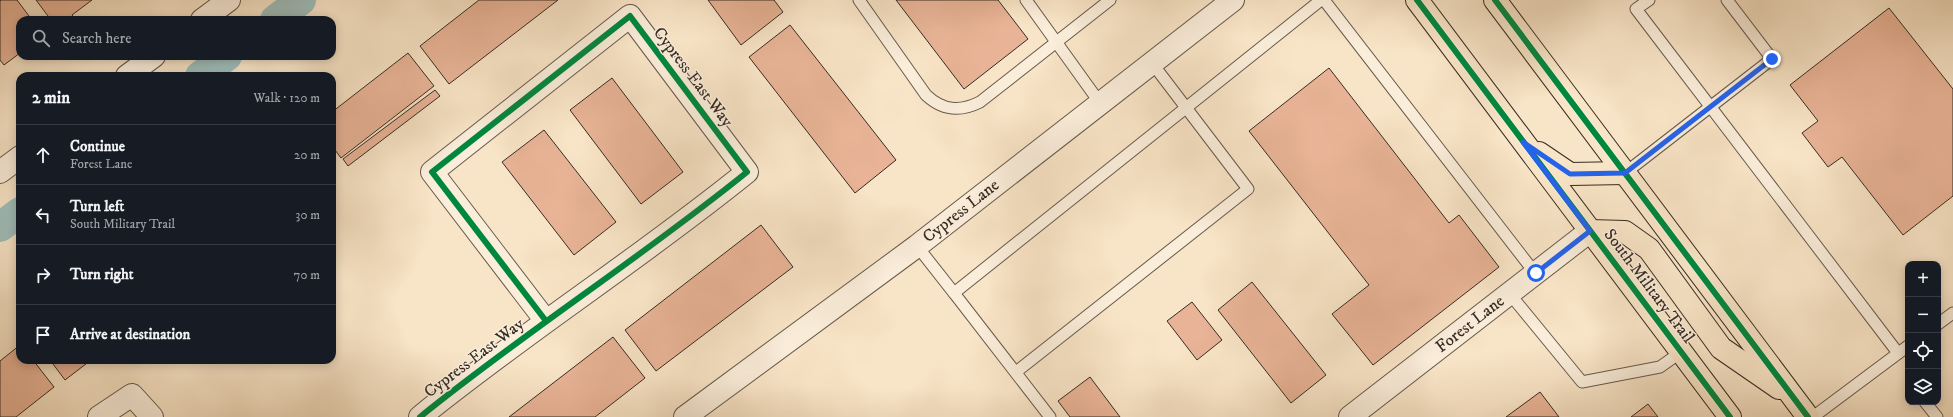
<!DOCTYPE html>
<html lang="en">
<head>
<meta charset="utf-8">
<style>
	body { margin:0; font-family:"IM FELL DW Pica",serif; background:#20242c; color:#f1f3f6 }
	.controls { position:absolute; right:12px; bottom:12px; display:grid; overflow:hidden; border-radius:8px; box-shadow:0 2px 10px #0003 }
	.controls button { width:36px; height:36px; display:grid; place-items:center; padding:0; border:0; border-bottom:1px solid #363941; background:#171b24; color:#f1f3f6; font:20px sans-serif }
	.stop { position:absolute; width:12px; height:12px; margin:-9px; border:3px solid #2563eb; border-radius:50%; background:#fff }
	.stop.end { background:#2563eb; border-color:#fff; box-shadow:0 1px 4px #0008 }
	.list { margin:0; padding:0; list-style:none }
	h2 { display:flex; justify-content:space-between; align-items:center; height:52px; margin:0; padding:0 16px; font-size:17px }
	h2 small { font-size:13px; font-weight:400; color:#9ea1a6 }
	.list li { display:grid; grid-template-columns:26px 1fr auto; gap:12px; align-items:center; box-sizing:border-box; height:60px; padding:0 16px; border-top:1px solid #363941 }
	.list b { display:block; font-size:15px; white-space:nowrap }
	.list p { margin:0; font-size:13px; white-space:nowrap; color:#9ea1a6 }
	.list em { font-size:13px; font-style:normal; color:#9ea1a6 }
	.icon { flex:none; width:22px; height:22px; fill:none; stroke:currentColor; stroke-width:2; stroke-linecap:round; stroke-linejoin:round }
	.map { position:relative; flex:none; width:1953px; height:417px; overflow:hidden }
	.search { position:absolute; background:#171b24; box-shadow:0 2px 10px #0003; left:16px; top:16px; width:320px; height:44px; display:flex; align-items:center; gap:10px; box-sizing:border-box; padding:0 14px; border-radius:12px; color:#9ea1a6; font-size:15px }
	.panel { position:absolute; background:#171b24; box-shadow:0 2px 10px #0003; left:16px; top:72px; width:320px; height:292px; border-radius:12px }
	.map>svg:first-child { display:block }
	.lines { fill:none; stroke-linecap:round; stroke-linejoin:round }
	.canal { stroke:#9fbebb; stroke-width:30 }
	.building { fill:#e8b396; stroke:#372c23 }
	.lane-casing { stroke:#675a4c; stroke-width:13 }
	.street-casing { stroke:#675a4c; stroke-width:24 }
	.primary-casing { stroke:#372c23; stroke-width:24 }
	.lane { stroke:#faedda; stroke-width:11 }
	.street { stroke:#faedda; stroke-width:22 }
	.primary { stroke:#f8e4c6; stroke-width:22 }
	.cycleway-casing { stroke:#faedda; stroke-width:8 }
	.cycleway { stroke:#00873e; stroke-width:6 }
	.route { stroke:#2563eb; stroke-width:5 }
	.labels { text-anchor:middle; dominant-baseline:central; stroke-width:3; stroke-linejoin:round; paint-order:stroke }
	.street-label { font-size:17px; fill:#372c23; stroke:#faedda }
</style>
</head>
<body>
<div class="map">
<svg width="1953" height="417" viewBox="0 0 1953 417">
	<rect width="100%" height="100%" fill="#f8e4c6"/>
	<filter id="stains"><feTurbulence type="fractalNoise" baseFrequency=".005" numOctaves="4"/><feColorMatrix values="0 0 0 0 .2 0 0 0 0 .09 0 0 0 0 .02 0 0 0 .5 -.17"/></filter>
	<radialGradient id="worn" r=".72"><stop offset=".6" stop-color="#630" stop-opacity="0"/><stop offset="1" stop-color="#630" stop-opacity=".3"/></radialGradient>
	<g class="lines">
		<g class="canal">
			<polyline points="275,20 301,0"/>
			<polyline points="200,76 227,56"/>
			<polyline points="0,227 20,212"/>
		</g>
	</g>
	<g class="building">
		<polygon points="1,0 17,0 32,20 20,20 20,53 4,65 0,60 0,1"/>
		<polygon points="36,0 92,0 72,15 76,20 51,20"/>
		<polygon points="479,0 558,0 449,84 420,46"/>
		<polygon points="708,0 774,0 783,12 741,45"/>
		<polygon points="896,0 998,0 1028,39 964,89"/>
		<polygon points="1889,8 1953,89 1953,196 1903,235 1842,157 1828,167 1802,133 1818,121 1790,85"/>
		<polygon points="790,25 896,160 855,193 749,57"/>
		<polygon points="408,53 434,86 341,158 332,146 332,112"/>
		<polygon points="1329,68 1449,223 1459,215 1499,267 1373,365 1332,314 1369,285 1249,131"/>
		<polygon points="612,78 683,172 641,204 570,110"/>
		<polygon points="435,90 440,96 348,166 343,159"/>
		<polygon points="544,130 616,222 574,255 502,162"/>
		<polygon points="761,225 793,267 656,371 625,330"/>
		<polygon points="1252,282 1326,375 1291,403 1218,310"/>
		<polygon points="1192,302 1222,340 1197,360 1167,321"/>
		<polygon points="613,337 645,378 595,417 509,417"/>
		<polygon points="20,345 20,360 33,360 54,387 16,417 0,417 0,361"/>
		<polygon points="50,360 91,360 65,380"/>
		<polygon points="1090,377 1120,417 1070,417 1058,401"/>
		<polygon points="1540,392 1559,417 1506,417"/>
		<polygon points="1648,404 1658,417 1631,417"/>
	</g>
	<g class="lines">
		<defs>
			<g id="lane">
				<path d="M 859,0 L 926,95 C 943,111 960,112 980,102 L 1110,0"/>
				<polyline points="1026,0 1100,103"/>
				<polyline points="1324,0 1535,273"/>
				<polyline points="1649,0 1636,9 1898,353"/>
				<polyline points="1625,173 1772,59 1727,0"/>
				<polyline points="917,246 954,293"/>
				<polyline points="1509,293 1582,382 1660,367 1681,352"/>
				<polyline points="1938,324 1953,313"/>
				<polyline points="1016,372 1248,189 1152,63"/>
				<polyline points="1925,402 1937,417"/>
				<polyline points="1050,417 954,293 1321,0"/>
				<polyline points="1813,417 1908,346"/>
			</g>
			<g id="street">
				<polyline points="202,20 229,0"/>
				<polyline points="127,76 154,56"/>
				<polyline points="0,172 20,157"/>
				<polyline points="99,417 132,395 152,417"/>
				<path d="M 420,417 C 526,331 641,258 747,172 L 630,16 L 432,172 L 546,321"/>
				<polyline points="685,417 917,246 1233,0"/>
				<polyline points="1350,417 1590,231"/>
			</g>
			<g id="primary">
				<polyline points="1417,0 1730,417"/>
				<polyline points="1495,0 1808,417"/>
				<polyline points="1539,153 1570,174 1625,173"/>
				<polyline points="1590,231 1625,232 1649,249 1721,348 1779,388"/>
			</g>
		</defs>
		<use href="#lane" class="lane-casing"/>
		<use href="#street" class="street-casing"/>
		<use href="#primary" class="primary-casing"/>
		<use href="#lane" class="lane"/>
		<use href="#street" class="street"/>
		<use href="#primary" class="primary"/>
		<defs>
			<g id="cycleway">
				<polyline points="1417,0 1730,417"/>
				<polyline points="1495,0 1808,417"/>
				<path d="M 420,417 C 526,331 641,258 747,172 L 630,16 L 432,172 L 546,321"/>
			</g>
		</defs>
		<use href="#cycleway" class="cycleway-casing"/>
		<use href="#cycleway" class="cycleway"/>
	</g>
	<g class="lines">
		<polyline class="route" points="1536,273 1590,231 1523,142 1570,174 1625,173 1772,59"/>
	</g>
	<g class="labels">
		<g class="street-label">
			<text transform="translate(693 77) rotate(53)">Cypress East Way</text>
			<text transform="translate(961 211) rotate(-38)">Cypress Lane</text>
			<text transform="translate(1649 286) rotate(53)">South Military Trail</text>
			<text transform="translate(1470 324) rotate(-38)">Forest Lane</text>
			<text transform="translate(474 358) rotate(-37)">Cypress East Way</text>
		</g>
	</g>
	<rect width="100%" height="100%" filter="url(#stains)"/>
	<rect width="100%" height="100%" fill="url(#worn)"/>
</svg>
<div class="controls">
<button>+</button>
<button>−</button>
<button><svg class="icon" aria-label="locate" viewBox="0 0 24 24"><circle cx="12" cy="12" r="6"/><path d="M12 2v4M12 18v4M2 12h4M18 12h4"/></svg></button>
<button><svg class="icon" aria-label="layers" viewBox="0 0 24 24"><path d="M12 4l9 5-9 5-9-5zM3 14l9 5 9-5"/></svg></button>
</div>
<div class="stop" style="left:1536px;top:273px"></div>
<div class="stop end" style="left:1772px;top:59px"></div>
<div class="search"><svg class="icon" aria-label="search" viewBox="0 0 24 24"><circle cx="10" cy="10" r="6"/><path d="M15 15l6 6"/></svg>Search here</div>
<section class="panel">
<h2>2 min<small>Walk · 120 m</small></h2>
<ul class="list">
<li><svg class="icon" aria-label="ahead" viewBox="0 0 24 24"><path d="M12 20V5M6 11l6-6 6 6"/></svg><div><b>Continue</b><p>Forest Lane</p></div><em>20 m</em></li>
<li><svg class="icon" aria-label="left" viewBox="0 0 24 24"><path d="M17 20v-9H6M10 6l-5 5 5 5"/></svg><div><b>Turn left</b><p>South Military Trail</p></div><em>30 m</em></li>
<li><svg class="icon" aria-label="right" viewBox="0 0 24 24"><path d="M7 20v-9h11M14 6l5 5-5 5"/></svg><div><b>Turn right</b></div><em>70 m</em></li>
<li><svg class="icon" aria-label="arrive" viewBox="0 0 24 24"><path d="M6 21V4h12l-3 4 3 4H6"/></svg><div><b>Arrive at destination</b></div></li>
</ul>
</section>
</div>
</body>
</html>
